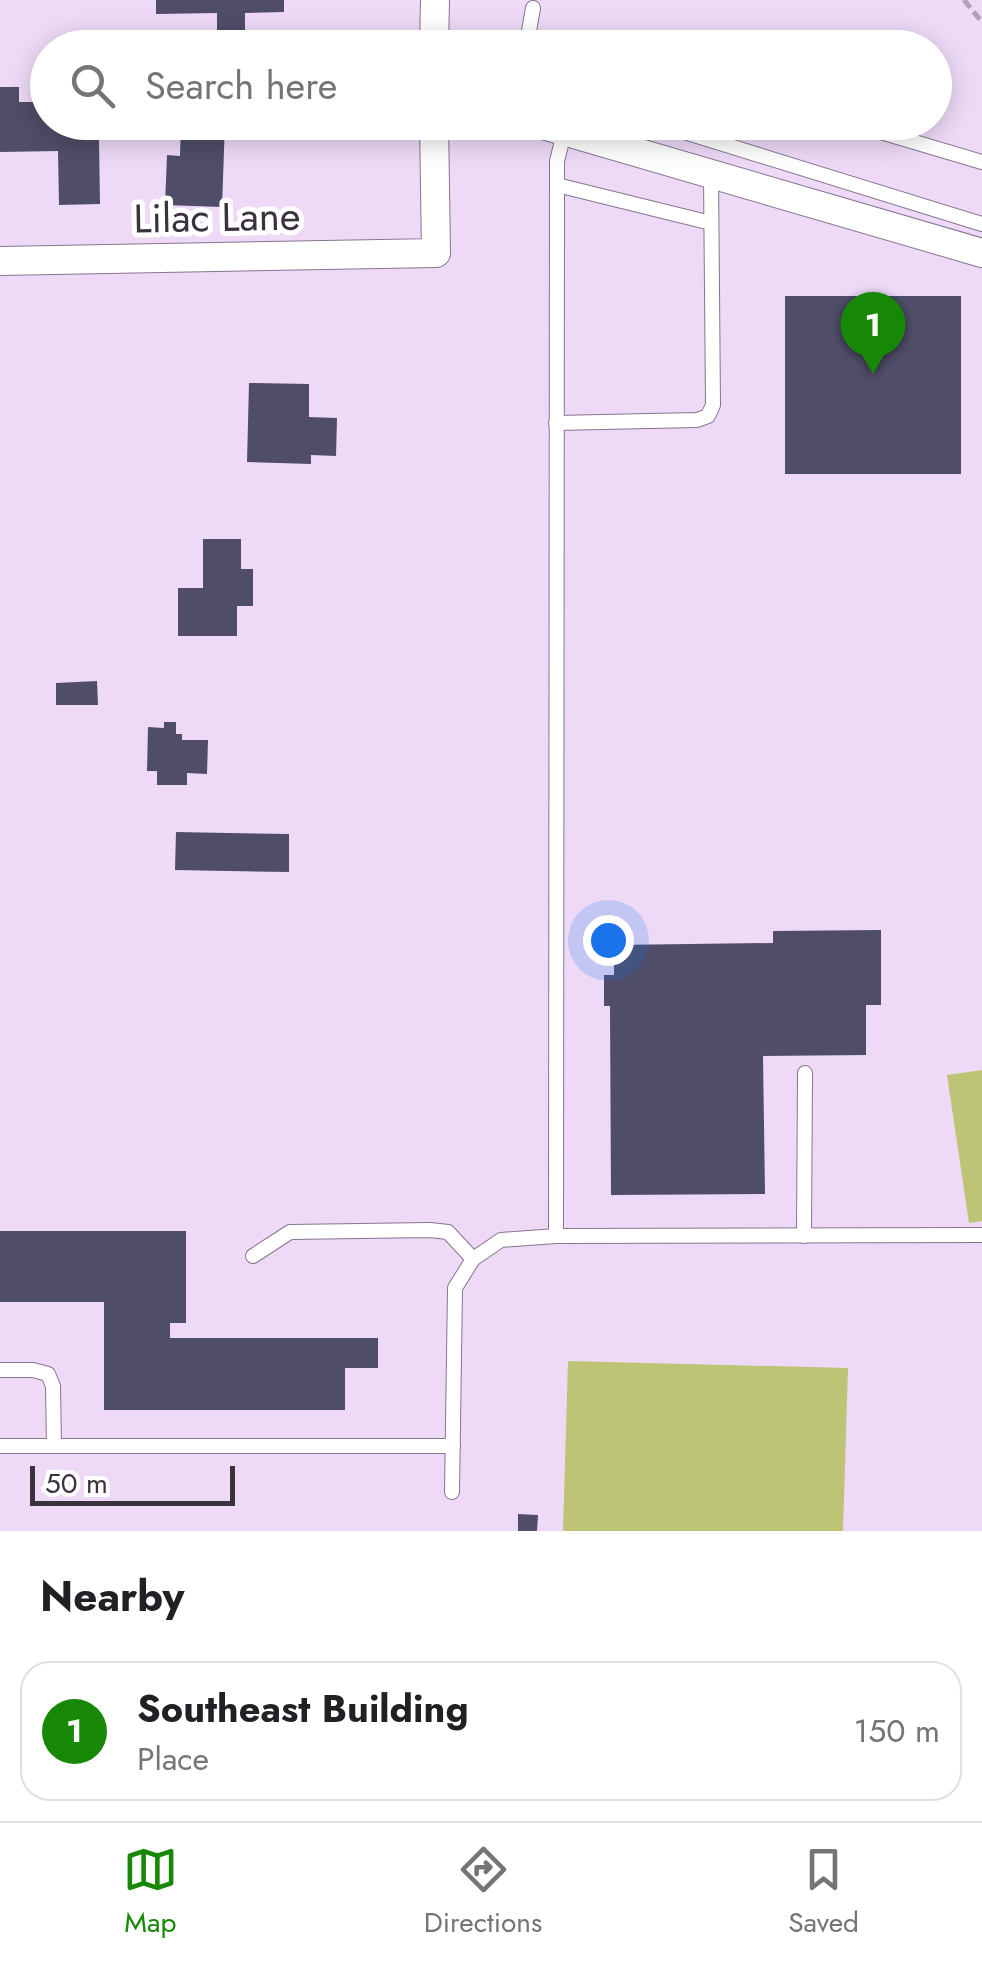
<!DOCTYPE html>
<html lang="en">
<head>
<meta charset="utf-8">
<style>
	body { margin:0; font-family:Jost,sans-serif; background:#f2f2f2; color:#202124 }
	.scale { position:absolute; left:30px; bottom:25px; width:205px; box-sizing:border-box; padding-left:10px; border:5px solid #3a333e; border-top:0; font-size:28px; line-height:35px; white-space:nowrap; color:#3a333e; -webkit-text-stroke:8px #fff; paint-order:stroke }
	.you { position:absolute; left:608px; top:940px; width:35px; height:35px; margin:-25px; border:8px solid #fff; border-radius:50%; background:#1a73e8; box-shadow:0 0 0 15px #1a73e833 }
	.badge { display:grid; place-items:center; width:65px; height:65px; border-radius:50%; background:#178805; color:#fff; font-size:32px; font-weight:700 }
	.pin { position:absolute; translate:-50% -82px; filter:drop-shadow(0 2px 5px #0008) }
	.pin::after { content:''; position:absolute; top:52px; width:35px; height:30px; background:inherit; clip-path:polygon(0 0,100% 0,50% 100%) }
	.list { margin:0; padding:0; list-style:none }
	h2 { display:flex; justify-content:space-between; align-items:center; height:130px; margin:0; padding:0 40px; font-size:42px }
	h2 small { font-size:32px; font-weight:400; color:#757577 }
	.list li { display:grid; grid-template-columns:65px 1fr auto; gap:30px; align-items:center; box-sizing:border-box; height:140px; margin:0 20px 20px; padding:0 20px; border:2px solid #e0e0e0; border-radius:30px }
	.list b { display:block; font-size:38px; white-space:nowrap }
	.list p { margin:0; font-size:32px; white-space:nowrap; color:#757577 }
	.list em { font-size:32px; font-style:normal; color:#757577 }
	.icon { flex:none; width:55px; height:55px; fill:none; stroke:currentColor; stroke-width:2; stroke-linecap:round; stroke-linejoin:round }
	.map { position:relative; flex:none; width:982px; height:1531px; overflow:hidden }
	.search { position:absolute; background:#fff; box-shadow:0 5px 25px #0003; left:30px; right:30px; top:30px; height:110px; display:flex; align-items:center; gap:25px; box-sizing:border-box; padding:0 35px; border-radius:55px; color:#757577; font-size:38px }
	.sheet { height:290px; background:#fff }
	nav { display:flex; justify-content:space-around; align-items:center; box-sizing:border-box; height:140px; border-top:2px solid #e0e0e0; background:#fff; font-size:28px; color:#757577 }
	nav a { display:grid; justify-items:center; gap:5px }
	nav .on { color:#178805 }
	.map>svg:first-child { display:block }
	.green { fill:#bdc475 }
	.building { fill:#4f4d68 }
	.lines { fill:none; stroke-linecap:round; stroke-linejoin:round }
	.lane-casing { stroke:#87758f; stroke-width:16 }
	.street-casing { stroke:#87758f; stroke-width:30 }
	.path { stroke:#b0a1b8; stroke-width:5; stroke-dasharray:10 5; stroke-linecap:butt }
	.lane { stroke:#fff; stroke-width:14 }
	.street { stroke:#fff; stroke-width:28 }
	.labels { text-anchor:middle; dominant-baseline:central; stroke-width:10; stroke-linejoin:round; paint-order:stroke }
	.street-label { font-size:40px; fill:#3a333e; stroke:#fff }
</style>
</head>
<body>
<div class="map">
<svg width="982" height="1531" viewBox="0 0 982 1531">
	<rect width="100%" height="100%" fill="#eedaf7"/>
	<g class="green">
		<polygon points="982,1070 982,1221 969,1223 947,1075"/>
		<polygon points="568,1361 848,1368 843,1531 563,1531"/>
	</g>
	<g class="building">
		<polygon points="156,0 284,0 284,12 245,13 245,30 217,31 217,13 156,14"/>
		<polygon points="0,87 19,87 19,102 48,102 48,122 85,122 85,140 99,140 100,204 59,205 58,151 0,152"/>
		<polygon points="181,122 225,122 222,207 165,205 167,155 180,156"/>
		<rect x="785" y="296" width="176" height="178"/>
		<polygon points="249,383 309,384 309,417 337,418 336,456 311,455 311,464 247,462"/>
		<polygon points="203,539 241,539 241,569 253,569 253,606 237,606 237,636 178,636 178,588 203,588"/>
		<polygon points="97,681 98,705 56,705 56,683"/>
		<polygon points="164,722 176,722 176,734 182,734 182,740 208,740 207,774 187,773 187,785 157,785 157,771 147,771 148,727 164,728"/>
		<polygon points="176,832 289,834 289,872 175,870"/>
		<polygon points="881,930 881,1005 866,1005 866,1055 763,1056 765,1194 611,1195 610,1006 604,1006 604,975 614,975 614,945 773,943 773,931"/>
		<polygon points="0,1231 186,1231 186,1323 170,1323 170,1338 378,1338 378,1368 345,1368 345,1410 104,1410 104,1302 0,1302"/>
		<polygon points="518,1514 538,1515 537,1531 518,1531"/>
	</g>
	<g class="lines">
		<defs>
			<g id="lane">
				<polyline points="526,48 533,8"/>
				<polyline points="652,122 982,224"/>
				<polyline points="847,122 982,162"/>
				<polyline points="565,129 557,161 556,1236 982,1235"/>
				<polyline points="557,185 711,223"/>
				<polyline points="556,423 697,420 708,416 713,405 711,174"/>
				<polyline points="804,1236 805,1073"/>
				<polyline points="253,1256 290,1232 430,1230 448,1232 473,1259"/>
				<polyline points="0,1370 33,1370 48,1374 53,1386 54,1446"/>
				<polyline points="0,1446 453,1446"/>
				<polyline points="452,1492 455,1288 473,1259 501,1240 556,1236"/>
			</g>
			<g id="street">
				<polyline points="434,48 435,0"/>
				<polyline points="533,122 982,253"/>
				<polyline points="0,261 436,253 434,122"/>
			</g>
		</defs>
		<use href="#lane" class="lane-casing"/>
		<use href="#street" class="street-casing"/>
		<polyline class="path" points="964,0 982,22"/>
		<use href="#lane" class="lane"/>
		<use href="#street" class="street"/>
	</g>
	<g class="labels">
		<g class="street-label">
			<text transform="translate(217 217) rotate(-1)">Lilac Lane</text>
		</g>
	</g>
</svg>
<div class="scale">50 m</div>
<div class="you"></div>
<div class="pin badge" style="left:873px;top:374px">1</div>
<div class="search"><svg class="icon" aria-label="search" viewBox="0 0 24 24"><circle cx="10" cy="10" r="6"/><path d="M15 15l6 6"/></svg>Search here</div>
</div>
<section class="sheet">
<h2>Nearby<small></small></h2>
<ul class="list">
<li><span class="badge">1</span><div><b>Southeast Building</b><p>Place</p></div><em>150 m</em></li>
</ul>
</section>
<nav>
<a class="on"><svg class="icon" aria-label="map" viewBox="0 0 24 24"><path d="M3 6l6-2 6 2 6-2v14l-6 2-6-2-6 2zM9 4v14M15 6v14"/></svg>Map</a>
<a><svg class="icon" aria-label="directions" viewBox="0 0 24 24"><path d="M12 3l9 9-9 9-9-9zM9 14v-3h6M13 9l2 2-2 2"/></svg>Directions</a>
<a><svg class="icon" aria-label="saved" viewBox="0 0 24 24"><path d="M7 4h10v16l-5-4-5 4z"/></svg>Saved</a>
</nav>
</body>
</html>
